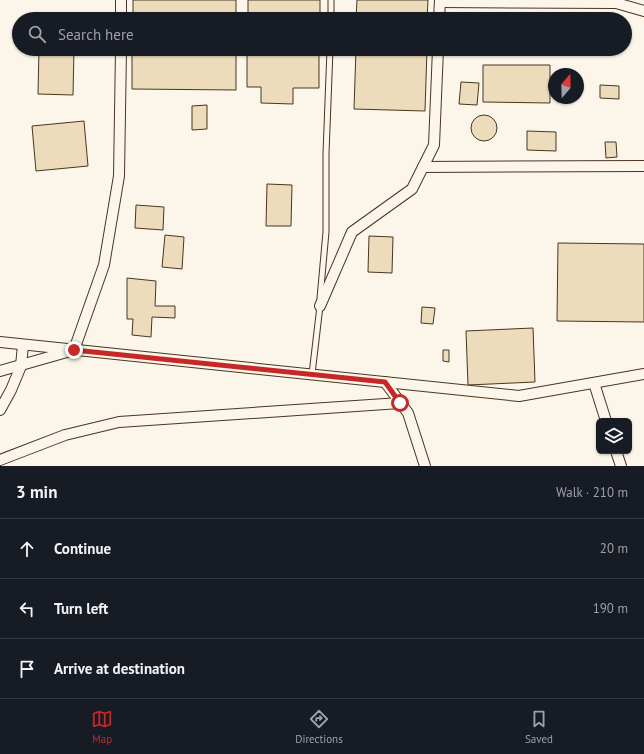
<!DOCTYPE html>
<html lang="en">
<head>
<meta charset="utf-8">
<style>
	body { margin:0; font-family:"PT Sans",sans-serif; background:#242831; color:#f1f3f6 }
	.controls { position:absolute; right:12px; bottom:12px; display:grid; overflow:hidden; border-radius:6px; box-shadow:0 1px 3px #0004 }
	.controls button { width:36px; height:36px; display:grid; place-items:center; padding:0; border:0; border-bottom:1px solid #363941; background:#171b24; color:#f1f3f6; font:20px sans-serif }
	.compass { position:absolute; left:548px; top:68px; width:36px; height:36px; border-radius:50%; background:#171b24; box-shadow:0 1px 3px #0004; rotate:19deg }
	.stop { position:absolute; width:12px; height:12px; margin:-9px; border:3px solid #c62828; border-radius:50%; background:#fff }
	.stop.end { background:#c62828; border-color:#fff; box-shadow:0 1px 4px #0008 }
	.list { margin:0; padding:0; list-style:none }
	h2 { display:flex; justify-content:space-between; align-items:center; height:52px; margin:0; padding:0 16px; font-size:17px }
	h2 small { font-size:13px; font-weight:400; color:#9ea1a6 }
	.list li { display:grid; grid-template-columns:26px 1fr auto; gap:12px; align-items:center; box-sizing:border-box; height:60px; padding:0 16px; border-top:1px solid #363941 }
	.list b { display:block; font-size:15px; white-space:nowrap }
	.list em { font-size:13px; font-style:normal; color:#9ea1a6 }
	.icon { flex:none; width:22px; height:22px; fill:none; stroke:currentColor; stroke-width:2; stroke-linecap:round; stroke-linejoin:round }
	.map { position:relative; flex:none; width:644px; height:466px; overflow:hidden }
	.search { position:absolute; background:#171b24; box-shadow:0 1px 3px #0004; left:12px; right:12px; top:12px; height:44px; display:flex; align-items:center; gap:10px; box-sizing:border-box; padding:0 14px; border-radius:22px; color:#9ea1a6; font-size:15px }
	.sheet { height:232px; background:#171b24 }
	nav { display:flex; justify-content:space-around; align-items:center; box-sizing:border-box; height:56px; border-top:1px solid #363941; background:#171b24; font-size:11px; color:#9ea1a6 }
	nav a { display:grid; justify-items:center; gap:2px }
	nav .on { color:#c62828 }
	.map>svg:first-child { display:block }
	.building { fill:#ecdcbc; stroke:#4a3520 }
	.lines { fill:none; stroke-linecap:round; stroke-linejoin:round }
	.service-casing { stroke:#4a3520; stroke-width:7 }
	.minor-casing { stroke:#4a3520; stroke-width:12 }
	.service { stroke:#fbf6e9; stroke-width:5 }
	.minor { stroke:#fbf6e9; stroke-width:10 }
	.route { stroke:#c62828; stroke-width:5 }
</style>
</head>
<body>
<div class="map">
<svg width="644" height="466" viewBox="0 0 644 466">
	<rect width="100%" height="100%" fill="#fbf6e9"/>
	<g class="building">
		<rect x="133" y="0" width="103" height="19"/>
		<rect x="248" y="0" width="72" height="19"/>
		<polygon points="357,0 428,0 427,19 356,19"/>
		<polygon points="39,49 74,49 73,95 38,94"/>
		<polygon points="132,49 236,49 236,90 132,89"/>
		<polygon points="247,49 319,49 319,88 293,88 293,104 261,103 261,87 247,87"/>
		<polygon points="356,49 427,49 425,111 354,109"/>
		<polygon points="483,65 550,65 550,103 483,102"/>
		<polygon points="461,82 479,83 477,105 459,104"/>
		<polygon points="600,85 619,86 619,99 600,98"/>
		<polygon points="207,105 207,129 192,130 192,106"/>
		<circle cx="484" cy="128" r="13"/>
		<polygon points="84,121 88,166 36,171 32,126"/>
		<polygon points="527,131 556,132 556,151 527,150"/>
		<polygon points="605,142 616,142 617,157 606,158"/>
		<polygon points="267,184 292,185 291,226 266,226"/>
		<polygon points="136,205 164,207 163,230 135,228"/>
		<polygon points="165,235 184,237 182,269 162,267"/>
		<polygon points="369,236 393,237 392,273 368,272"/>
		<polygon points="558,243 644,244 644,322 557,321"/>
		<polygon points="127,278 156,281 155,306 175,306 175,318 152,317 151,337 132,335 133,319 127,319"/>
		<polygon points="422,307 435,308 433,324 421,323"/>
		<polygon points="533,328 535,382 468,385 466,331"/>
		<polygon points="443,350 449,350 449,362 443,361"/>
	</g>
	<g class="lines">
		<defs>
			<g id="service">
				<polyline points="331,19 331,0"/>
				<polyline points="320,298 326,232 326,154 330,49"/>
				<polyline points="312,374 320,306"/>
			</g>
			<g id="minor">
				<polyline points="440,2 616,3 644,11"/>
				<polyline points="121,19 121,0"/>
				<polyline points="439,19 440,0"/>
				<polyline points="423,167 644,166"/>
				<polyline points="320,306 352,232 412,189 434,145 438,49"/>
				<polyline points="0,342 519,396 644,374"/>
				<polyline points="0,371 74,350 104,265 119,176 121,49"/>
				<polyline points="385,382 408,413 425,466"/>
				<polyline points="594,383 606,421"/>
				<polyline points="0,410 11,390 21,366 23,345"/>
				<polyline points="616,451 621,466"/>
				<polyline points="0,460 65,435 119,422 400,403"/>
			</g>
		</defs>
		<use href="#service" class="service-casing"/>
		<use href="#minor" class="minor-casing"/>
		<use href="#service" class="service"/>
		<use href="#minor" class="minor"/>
	</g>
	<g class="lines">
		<polyline class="route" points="74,350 385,382 400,403"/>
	</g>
</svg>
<div class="controls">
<button><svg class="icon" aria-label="layers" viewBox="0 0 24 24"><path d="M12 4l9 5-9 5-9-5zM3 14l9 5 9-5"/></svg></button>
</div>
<svg class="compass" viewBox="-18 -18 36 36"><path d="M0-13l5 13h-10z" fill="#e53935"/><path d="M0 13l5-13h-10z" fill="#9ea1a6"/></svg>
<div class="stop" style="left:400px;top:403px"></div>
<div class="stop end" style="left:74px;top:350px"></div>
<div class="search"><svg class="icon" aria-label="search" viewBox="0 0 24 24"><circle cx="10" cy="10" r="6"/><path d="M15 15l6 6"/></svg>Search here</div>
</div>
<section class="sheet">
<h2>3 min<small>Walk · 210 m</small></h2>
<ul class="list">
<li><svg class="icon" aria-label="ahead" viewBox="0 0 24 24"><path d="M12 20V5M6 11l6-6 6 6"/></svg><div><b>Continue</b></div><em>20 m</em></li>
<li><svg class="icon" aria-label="left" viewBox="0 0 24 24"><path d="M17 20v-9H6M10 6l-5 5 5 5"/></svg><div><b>Turn left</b></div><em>190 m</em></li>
<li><svg class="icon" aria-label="arrive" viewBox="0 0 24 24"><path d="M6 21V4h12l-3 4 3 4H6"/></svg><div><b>Arrive at destination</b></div></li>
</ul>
</section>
<nav>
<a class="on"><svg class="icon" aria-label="map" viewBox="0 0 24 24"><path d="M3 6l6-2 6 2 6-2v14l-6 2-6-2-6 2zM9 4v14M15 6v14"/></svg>Map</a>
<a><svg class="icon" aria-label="directions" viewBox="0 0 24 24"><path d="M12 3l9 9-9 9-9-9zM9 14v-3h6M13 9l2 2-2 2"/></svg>Directions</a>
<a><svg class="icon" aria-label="saved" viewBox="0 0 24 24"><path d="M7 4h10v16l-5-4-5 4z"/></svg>Saved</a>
</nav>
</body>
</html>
